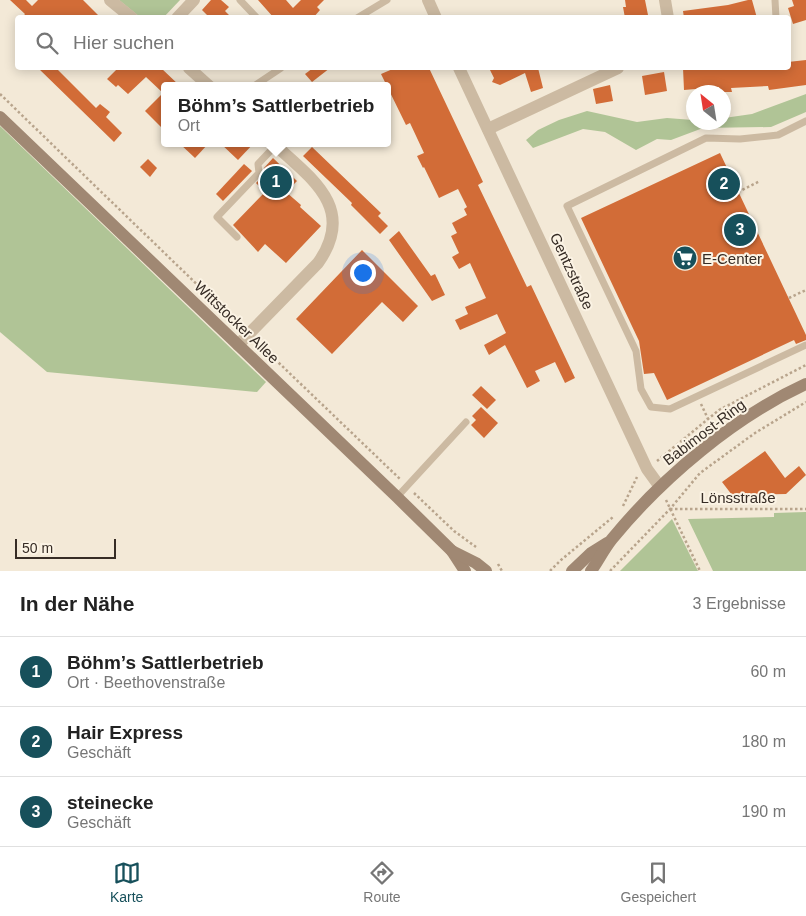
<!DOCTYPE html>
<html lang="de">
<head>
<meta charset="utf-8">
<style>
	body { margin:0; font-family:Helvetica,sans-serif; background:#f6f6f6; color:#222 }
	.compass { position:absolute; left:686px; top:85px; width:45px; height:45px; border-radius:50%; background:#fff; box-shadow:0 2px 12px #0003; rotate:330deg }
	.scale { position:absolute; left:15px; bottom:12px; width:101px; box-sizing:border-box; padding-left:5px; border:2px solid #362c25; border-top:0; font-size:14px; line-height:18px; white-space:nowrap; color:#362c25; -webkit-text-stroke:4px #fbf3e4; paint-order:stroke }
	.you { position:absolute; left:362px; top:272px; width:18px; height:18px; margin:-12px; border:4px solid #fff; border-radius:50%; background:#1a73e8; box-shadow:0 0 0 8px #1a73e833 }
	.badge { display:grid; place-items:center; width:32px; height:32px; border-radius:50%; background:#17505b; color:#fff; font-size:16px; font-weight:700 }
	.pin { position:absolute; translate:-50% -50%; border:2px solid #fff; box-shadow:0 1px 5px #0006 }
	.popup { position:absolute; left:161px; top:82px; width:230px; height:65px; box-sizing:border-box; display:grid; place-content:center; border-radius:5px; background:#fff; filter:drop-shadow(0 1px 4px #0005); font-size:16px; white-space:nowrap; color:#767676 }
	.popup b { font-size:19px; color:#222 }
	.popup::after { content:''; position:absolute; left:50%; top:100%; margin-left:-10px; border:10px solid transparent; border-top-color:#fff }
	.list { margin:0; padding:0; list-style:none }
	h2 { display:flex; justify-content:space-between; align-items:center; height:65px; margin:0; padding:0 20px; font-size:21px }
	h2 small { font-size:16px; font-weight:400; color:#767676 }
	.list li { display:grid; grid-template-columns:32px 1fr auto; gap:15px; align-items:center; box-sizing:border-box; height:70px; padding:0 20px; border-top:1px solid #e0e0e0 }
	.list b { display:block; font-size:19px; white-space:nowrap }
	.list p { margin:0; font-size:16px; white-space:nowrap; color:#767676 }
	.list em { font-size:16px; font-style:normal; color:#767676 }
	.icon { flex:none; width:28px; height:28px; fill:none; stroke:currentColor; stroke-width:2; stroke-linecap:round; stroke-linejoin:round }
	.map { position:relative; flex:none; width:806px; height:571px; overflow:hidden }
	.search { position:absolute; background:#fff; box-shadow:0 2px 12px #0003; left:15px; right:15px; top:15px; height:55px; display:flex; align-items:center; gap:12px; box-sizing:border-box; padding:0 18px; border-radius:5px; color:#767676; font-size:19px }
	.sheet { height:275px; background:#fff }
	nav { display:flex; justify-content:space-around; align-items:center; box-sizing:border-box; height:70px; border-top:1px solid #e0e0e0; background:#fff; font-size:14px; color:#767676 }
	nav a { display:grid; justify-items:center; gap:2px }
	nav .on { color:#17505b }
	.map>svg:first-child { display:block }
	.green { fill:#b0c496 }
	.building { fill:#d26c37 }
	.lines { fill:none; stroke-linecap:round; stroke-linejoin:round }
	.path { stroke:#b8a48c; stroke-width:2.5; stroke-dasharray:2.5 2.5; stroke-linecap:butt }
	.lane { stroke:#ccbaa2; stroke-width:7 }
	.street { stroke:#ccbaa2; stroke-width:12 }
	.secondary { stroke:#a08873; stroke-width:12 }
	.labels { text-anchor:middle; dominant-baseline:central; stroke-width:4; stroke-linejoin:round; paint-order:stroke }
	.poi-label { font-size:15px; fill:#362c25; stroke:#fbf3e4; text-anchor:start }
	.street-label { font-size:15px; fill:#362c25; stroke:#fbf3e4 }
</style>
</head>
<body>
<div class="map">
<svg width="806" height="571" viewBox="0 0 806 571">
	<rect width="100%" height="100%" fill="#f3e9d7"/>
	<g class="green">
		<polygon points="119,0 180,0 163,18 140,17"/>
		<polygon points="806,94 806,112 771,127 703,128 671,140 657,139 636,150 605,132 583,129 533,148 526,140 538,130 559,120 587,111 637,122 667,118 693,120 694,122 724,122 724,118 752,114"/>
		<polygon points="0,126 266,382 257,392 47,372 0,332"/>
		<polygon points="806,512 806,571 713,571 688,519 774,517 774,513"/>
		<polygon points="672,519 698,571 620,571"/>
	</g>
	<g class="building">
		<polygon points="10,0 26,0 32,6 38,0 83,0 101,18 22,18 25,14"/>
		<polygon points="211,0 221,0 229,7 225,11 232,18 210,18 202,10"/>
		<polygon points="258,0 286,0 293,8 301,0 324,0 317,7 320,10 313,18 274,18"/>
		<polygon points="625,0 645,0 648,15 625,18 623,7 626,7"/>
		<polygon points="748,0 752,0 757,18 684,18 683,11 728,5"/>
		<polygon points="792,0 806,0 806,20 793,24 788,8 794,6"/>
		<polygon points="806,60 806,85 769,90 768,86 731,88 732,92 720,92 719,87 684,90 683,68 788,68 788,62"/>
		<polygon points="38,68 56,68 96,108 100,104 110,112 106,117 122,133 114,142"/>
		<polygon points="118,68 161,68 180,86 165,86 165,131 145,111 163,93 146,77 128,94 118,85 116,87 107,79"/>
		<polygon points="313,68 330,68 312,82 305,74"/>
		<polygon points="395,68 429,68 483,182 478,185 527,287 531,285 575,378 565,383 555,362 535,371 540,381 527,388 505,345 489,355 484,345 506,333 497,314 460,330 455,320 468,314 465,307 486,298 470,263 459,269 452,257 459,253 451,236 457,233 452,223 467,215 464,209 467,207 458,189 439,198 424,167 423,168 417,156 424,153 410,123 406,125 381,74"/>
		<polygon points="489,68 538,68 543,88 531,92 525,73 500,85 492,82 494,78"/>
		<polygon points="664,72 667,91 645,95 642,76"/>
		<polygon points="610,85 613,101 596,104 593,89"/>
		<polygon points="179,143 209,143 195,158"/>
		<polygon points="220,143 254,143 238,160"/>
		<polygon points="312,147 381,213 378,216 388,226 380,234 351,205 352,203 303,156"/>
		<polygon points="720,153 806,335 806,340 796,344 794,340 667,400 654,373 644,374 639,341 581,218"/>
		<polygon points="273,158 297,181 286,192 301,205 300,207 321,226 286,263 265,244 258,252 233,225 265,192 256,183 264,175 264,168"/>
		<polygon points="148,159 157,168 150,177 140,167"/>
		<polygon points="244,164 252,171 223,201 216,194"/>
		<polygon points="399,231 431,276 435,274 445,295 432,301 389,240"/>
		<polygon points="362,250 418,306 403,322 382,302 332,354 296,319"/>
		<polygon points="481,386 496,400 487,409 472,395"/>
		<polygon points="481,407 498,423 484,438 471,425 476,420 472,416"/>
		<polygon points="765,451 785,478 799,466 806,475 786,494 732,495 722,482"/>
	</g>
	<g class="lines">
		<g class="path">
			<polyline points="0,94 240,326"/>
			<polyline points="738,192 760,181"/>
			<polyline points="789,298 806,290"/>
			<polyline points="257,342 401,480"/>
			<polyline points="701,404 708,419"/>
			<polyline points="657,461 719,410 806,365"/>
			<polyline points="414,493 454,531 476,547"/>
			<polyline points="666,500 700,571"/>
			<polyline points="623,506 637,477"/>
			<polyline points="670,509 806,509"/>
			<polyline points="498,564 502,571"/>
			<polyline points="550,571 561,560 613,517"/>
			<polyline points="610,571 670,509 700,473 755,433 806,402"/>
		</g>
		<g class="lane">
			<polyline points="240,0 257,18"/>
			<polyline points="775,0 776,18"/>
			<polyline points="357,18 387,0"/>
			<polyline points="254,86 281,68"/>
			<polyline points="806,121 778,135 740,139 706,138 567,206 636,351 641,389 651,407 670,409 806,345"/>
			<polyline points="237,237 217,217 259,173 258,164 275,146"/>
			<polyline points="397,497 466,422"/>
		</g>
		<g class="street">
			<polyline points="110,0 132,18"/>
			<polyline points="428,0 436,18"/>
			<polyline points="665,0 668,18"/>
			<polyline points="177,18 194,0"/>
			<polyline points="189,68 209,86"/>
			<polyline points="459,68 647,469 660,487"/>
			<polyline points="488,129 618,68"/>
			<path d="M 238,345 L 318,263 C 357,208 311,178 273,143"/>
		</g>
		<g class="secondary">
			<polyline points="0,117 397,497 452,551 465,571"/>
			<polyline points="452,551 476,563 486,571"/>
			<polyline points="572,571 591,553 607,543"/>
			<path d="M 591,571 C 598,561 604,549 612,539 C 662,478 734,417 806,384"/>
		</g>
	</g>
	<defs>
		<symbol id="supermarket-disc" viewBox="-11 -11 22 22"><circle r="9.5" fill="#17505b" stroke="#fbf3e4"/><path d="M-6-5.5h2.5l.6 2H6L4.5 2H-2.5L-4.4-4H-6ZM-1.5 3.2a1.3 1.3 0 1 0 .1 0ZM3 3.2a1.3 1.3 0 1 0 .1 0Z" fill="#fff"/></symbol>
	</defs>
	<g fill-rule="evenodd">
		<use href="#supermarket-disc" x="671" y="244" width="28" height="28"/>
	</g>
	<g class="labels">
		<g class="poi-label">
			<text x="702" y="258">E-Center</text>
		</g>
		<g class="street-label">
			<text transform="translate(572 271) rotate(65)">Gentzstraße</text>
			<text transform="translate(237 322) rotate(44)">Wittstocker Allee</text>
			<text transform="translate(704 432) rotate(-37)">Babimost-Ring</text>
			<text x="738" y="497">Lönsstraße</text>
		</g>
	</g>
</svg>
<svg class="compass" viewBox="-18 -18 36 36"><path d="M0-13l5 13h-10z" fill="#e53935"/><path d="M0 13l5-13h-10z" fill="#767676"/></svg>
<div class="scale">50 m</div>
<div class="you"></div>
<div class="pin badge" style="left:276px;top:182px">1</div>
<div class="popup"><b>Böhm’s Sattlerbetrieb</b>Ort</div>
<div class="pin badge" style="left:724px;top:184px">2</div>
<div class="pin badge" style="left:740px;top:230px">3</div>
<div class="search"><svg class="icon" aria-label="search" viewBox="0 0 24 24"><circle cx="10" cy="10" r="6"/><path d="M15 15l6 6"/></svg>Hier suchen</div>
</div>
<section class="sheet">
<h2>In der Nähe<small>3 Ergebnisse</small></h2>
<ul class="list">
<li><span class="badge">1</span><div><b>Böhm’s Sattlerbetrieb</b><p>Ort · Beethovenstraße</p></div><em>60 m</em></li>
<li><span class="badge">2</span><div><b>Hair Express</b><p>Geschäft</p></div><em>180 m</em></li>
<li><span class="badge">3</span><div><b>steinecke</b><p>Geschäft</p></div><em>190 m</em></li>
</ul>
</section>
<nav>
<a class="on"><svg class="icon" aria-label="map" viewBox="0 0 24 24"><path d="M3 6l6-2 6 2 6-2v14l-6 2-6-2-6 2zM9 4v14M15 6v14"/></svg>Karte</a>
<a><svg class="icon" aria-label="directions" viewBox="0 0 24 24"><path d="M12 3l9 9-9 9-9-9zM9 14v-3h6M13 9l2 2-2 2"/></svg>Route</a>
<a><svg class="icon" aria-label="saved" viewBox="0 0 24 24"><path d="M7 4h10v16l-5-4-5 4z"/></svg>Gespeichert</a>
</nav>
</body>
</html>
